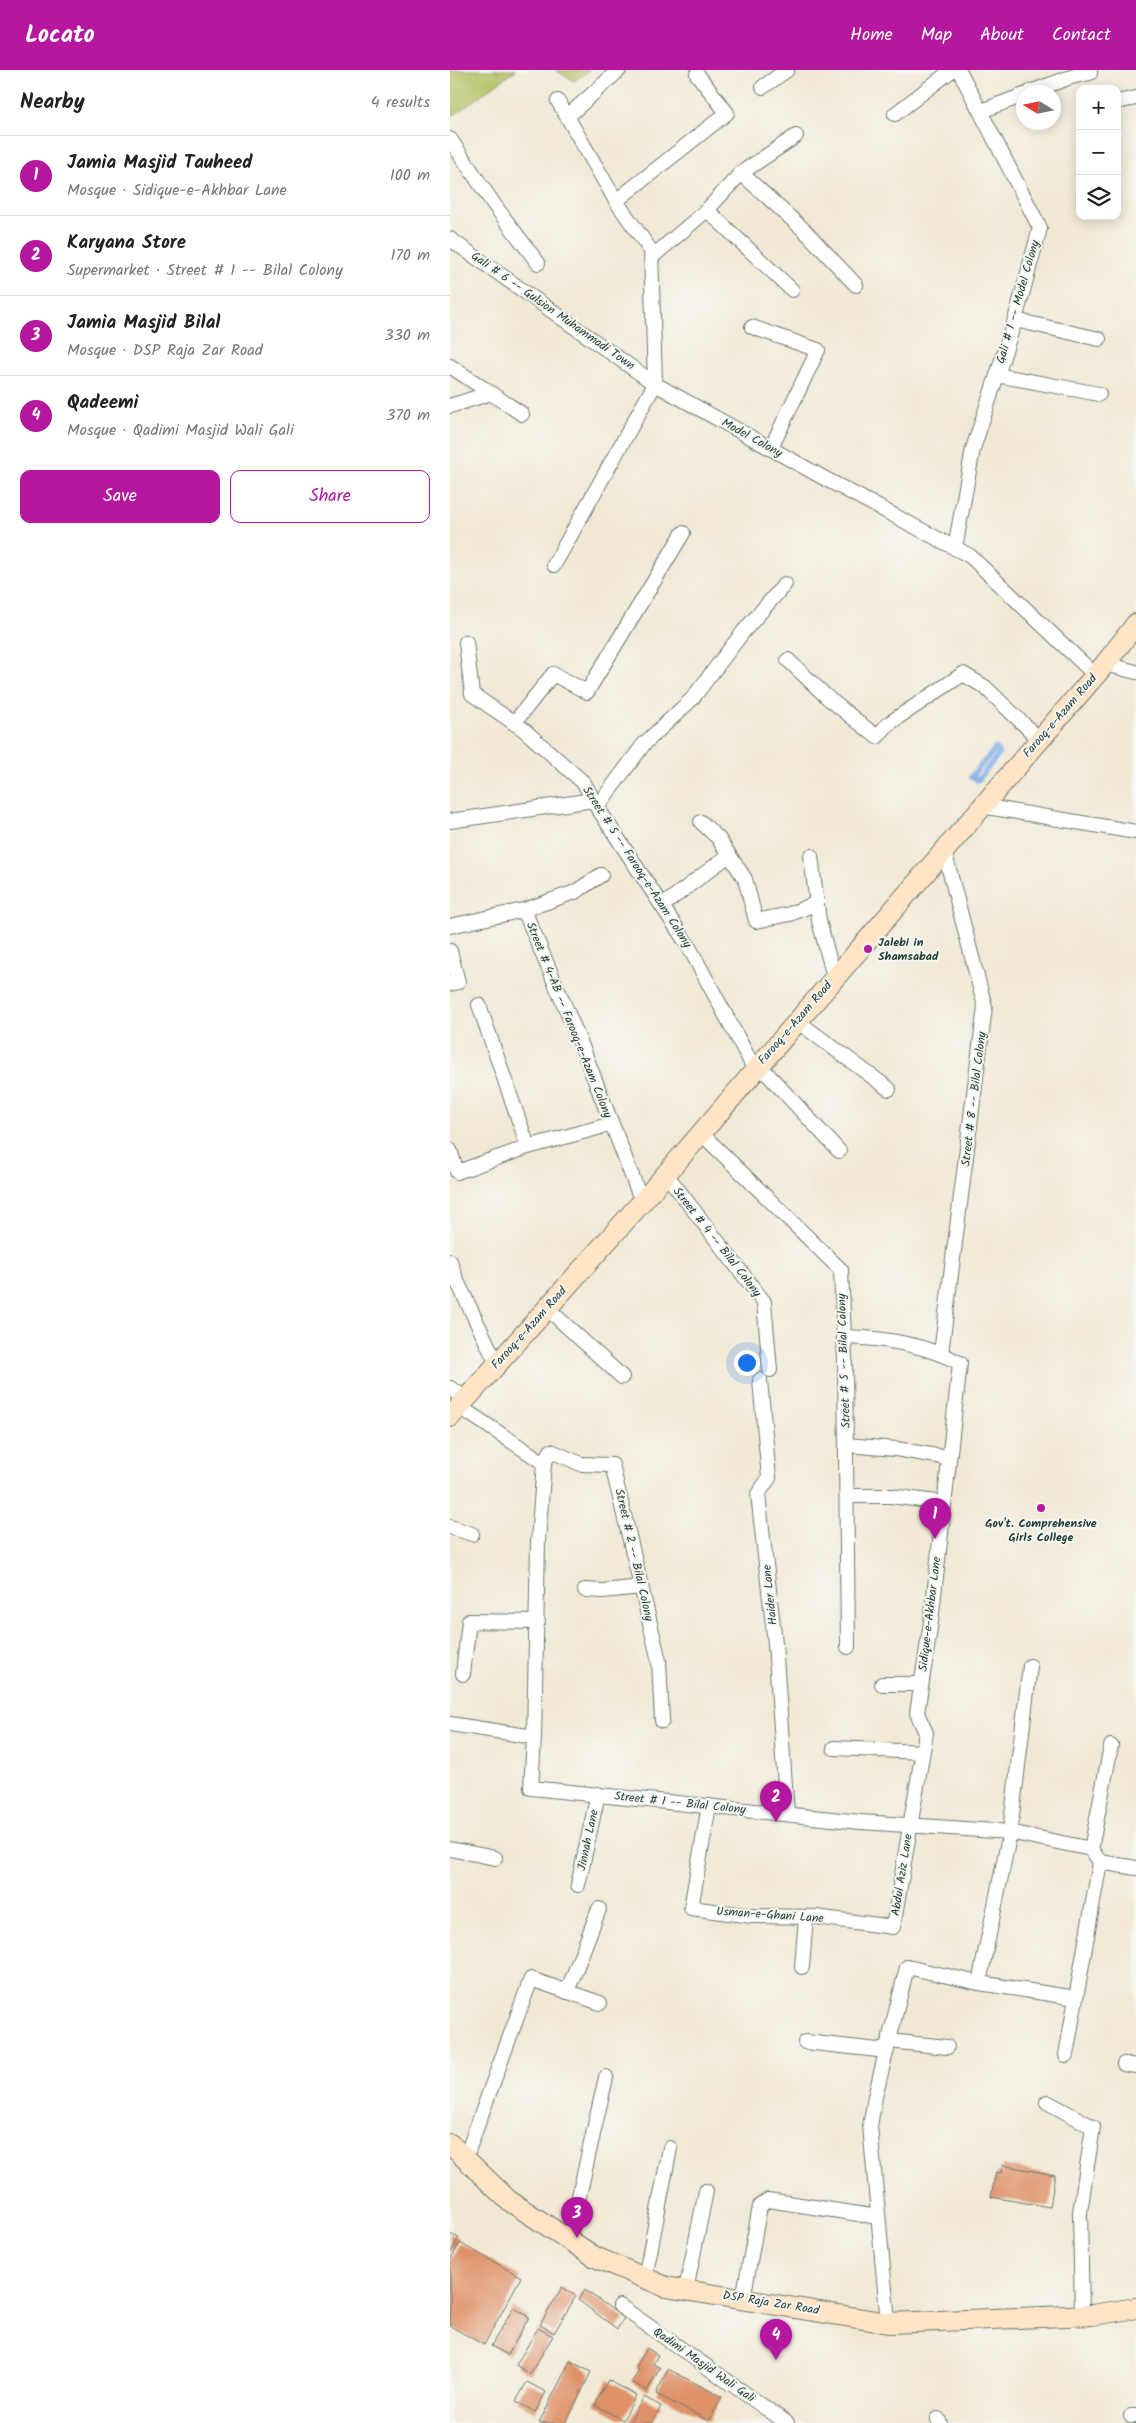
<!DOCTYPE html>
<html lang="en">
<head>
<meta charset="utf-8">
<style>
	body { margin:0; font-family:Kalam,sans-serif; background:#f6f6f6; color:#222 }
	.controls { position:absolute; right:15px; top:15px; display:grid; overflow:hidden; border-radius:10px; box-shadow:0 2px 12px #0003 }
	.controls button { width:45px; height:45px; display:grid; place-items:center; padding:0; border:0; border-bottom:1px solid #e0e0e0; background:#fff; color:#222; font:25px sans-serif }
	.compass { position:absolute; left:566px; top:15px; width:45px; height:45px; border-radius:50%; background:#fff; box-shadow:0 2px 12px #0003; rotate:280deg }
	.you { position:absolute; left:296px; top:1292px; width:18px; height:18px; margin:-12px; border:4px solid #fff; border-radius:50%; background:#1a73e8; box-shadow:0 0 0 8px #1a73e833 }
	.badge { display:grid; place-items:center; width:32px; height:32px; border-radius:50%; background:#b5179e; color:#fff; font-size:16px; font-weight:700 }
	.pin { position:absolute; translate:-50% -41px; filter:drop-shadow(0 1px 2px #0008) }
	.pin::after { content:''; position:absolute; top:26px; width:18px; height:15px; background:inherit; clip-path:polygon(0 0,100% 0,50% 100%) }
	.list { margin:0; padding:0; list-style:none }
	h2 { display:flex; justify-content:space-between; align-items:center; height:65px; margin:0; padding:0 20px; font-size:21px }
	h2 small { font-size:16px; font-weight:400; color:#767676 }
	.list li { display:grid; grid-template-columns:32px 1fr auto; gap:15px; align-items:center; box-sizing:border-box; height:80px; padding:0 20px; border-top:1px solid #e0e0e0 }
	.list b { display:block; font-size:19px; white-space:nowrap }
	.list p { margin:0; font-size:16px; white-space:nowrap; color:#767676 }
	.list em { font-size:16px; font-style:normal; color:#767676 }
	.actions { display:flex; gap:10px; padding:15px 20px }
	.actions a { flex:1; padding:11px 0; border:1px solid #b5179e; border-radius:10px; text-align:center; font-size:18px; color:#b5179e }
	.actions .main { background:#b5179e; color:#fff }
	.icon { flex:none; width:28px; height:28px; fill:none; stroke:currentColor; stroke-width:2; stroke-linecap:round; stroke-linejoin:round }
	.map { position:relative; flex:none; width:686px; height:2353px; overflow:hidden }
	header { display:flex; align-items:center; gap:30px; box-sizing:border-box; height:70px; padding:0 25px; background:#b5179e; color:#fff }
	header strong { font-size:24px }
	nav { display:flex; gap:28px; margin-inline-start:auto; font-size:18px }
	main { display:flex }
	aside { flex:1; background:#fff }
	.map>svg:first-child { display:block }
	.green { fill:#b2c062; stroke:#687e4b }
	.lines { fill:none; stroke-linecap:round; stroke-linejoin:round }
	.stream { stroke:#7babe6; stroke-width:5.5 }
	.building { fill:#df9268 }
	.street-casing { stroke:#69796c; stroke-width:16 }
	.secondary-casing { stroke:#69796c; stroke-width:22 }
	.street { stroke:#fff; stroke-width:14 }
	.secondary { stroke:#ffe4c6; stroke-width:20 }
	.poi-dot { fill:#b5179e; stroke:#f6f6f2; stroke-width:2 }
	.labels { text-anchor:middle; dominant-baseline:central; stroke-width:4; stroke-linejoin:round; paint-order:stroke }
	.street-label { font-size:12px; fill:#1f3d34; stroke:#f6f6f2 }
	.poi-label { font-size:12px; font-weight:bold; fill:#1f3d34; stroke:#f6f6f2; text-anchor:start }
</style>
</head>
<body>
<header>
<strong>Locato</strong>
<nav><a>Home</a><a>Map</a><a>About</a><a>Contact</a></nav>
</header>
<main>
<aside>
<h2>Nearby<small>4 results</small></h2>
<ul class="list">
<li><span class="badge">1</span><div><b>Jamia Masjid Tauheed</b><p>Mosque · Sidique-e-Akhbar Lane</p></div><em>100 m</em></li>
<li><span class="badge">2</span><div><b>Karyana Store</b><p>Supermarket · Street # 1 -- Bilal Colony</p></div><em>170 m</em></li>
<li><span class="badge">3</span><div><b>Jamia Masjid Bilal</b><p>Mosque · DSP Raja Zar Road</p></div><em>330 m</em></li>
<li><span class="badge">4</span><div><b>Qadeemi</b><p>Mosque · Qadimi Masjid Wali Gali</p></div><em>370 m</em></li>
</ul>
<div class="actions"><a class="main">Save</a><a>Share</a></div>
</aside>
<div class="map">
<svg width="686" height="2353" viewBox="0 0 686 2353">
	<rect width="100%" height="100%" fill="#f6f6f2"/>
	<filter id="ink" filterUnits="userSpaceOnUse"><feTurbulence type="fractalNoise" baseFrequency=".02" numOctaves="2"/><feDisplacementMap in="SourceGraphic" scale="10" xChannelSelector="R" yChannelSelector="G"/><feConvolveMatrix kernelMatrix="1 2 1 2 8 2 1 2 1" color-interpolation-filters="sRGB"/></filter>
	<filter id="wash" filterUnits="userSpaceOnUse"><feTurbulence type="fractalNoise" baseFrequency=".0096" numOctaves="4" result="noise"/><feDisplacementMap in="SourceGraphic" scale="20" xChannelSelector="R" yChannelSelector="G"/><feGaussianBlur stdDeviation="1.12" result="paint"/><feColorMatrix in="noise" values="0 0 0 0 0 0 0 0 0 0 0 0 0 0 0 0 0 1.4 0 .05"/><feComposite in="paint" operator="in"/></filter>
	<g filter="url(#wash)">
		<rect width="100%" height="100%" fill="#f2e9d5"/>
		<g class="green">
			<polygon points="0,0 66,0 4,45 0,41"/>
			<polygon points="105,0 140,0 124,11"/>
		</g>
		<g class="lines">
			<polygon class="stream" points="546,678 549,684 528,710 521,707"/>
		</g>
		<g id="blocks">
			<g class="building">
				<polygon points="552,2095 605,2105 600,2137 541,2127 546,2102 551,2103"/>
				<polygon points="0,2164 9,2168 0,2184"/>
				<polygon points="10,2173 71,2207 34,2275 0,2256 0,2190"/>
				<polygon points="112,2217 126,2226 104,2263 90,2255"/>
				<polygon points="135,2220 174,2248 167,2259 128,2230"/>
				<polygon points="63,2238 79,2247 58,2285 41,2276"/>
				<polygon points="88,2258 103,2266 80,2304 66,2295"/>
				<polygon points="197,2278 208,2285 203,2294 210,2298 197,2321 182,2312 189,2300 186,2297"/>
				<polygon points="120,2291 141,2302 116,2353 89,2353"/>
				<polygon points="218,2299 272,2327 259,2351 206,2324"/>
				<polygon points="158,2310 186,2325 173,2350 145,2335"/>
				<polygon points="77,2312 96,2322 85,2342 66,2331"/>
				<polygon points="194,2327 211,2336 202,2353 179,2353"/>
			</g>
		</g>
	</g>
	<g filter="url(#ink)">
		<use href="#blocks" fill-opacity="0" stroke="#69796c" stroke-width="1"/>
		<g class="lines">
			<defs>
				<g id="street">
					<polyline points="313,17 337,0"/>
					<polyline points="580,22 621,7 640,3 640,0"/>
					<polyline points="108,31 166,131 201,181 205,314 372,407 520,486 645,605"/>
					<polyline points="667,32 686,28"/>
					<polyline points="531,41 574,25"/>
					<polyline points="445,44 502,0"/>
					<polyline points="118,46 169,0"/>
					<polyline points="0,69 45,136 88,193"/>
					<polyline points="291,103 355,161 406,215"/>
					<polyline points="166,131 277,43 247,4"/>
					<polyline points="257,140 342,220"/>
					<polyline points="0,169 205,314 104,495"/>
					<polyline points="202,187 257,140 291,103 346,66"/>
					<polyline points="565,250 649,269"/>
					<polyline points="302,257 368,280 321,378"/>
					<polyline points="0,296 72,344"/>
					<polyline points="547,305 649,324"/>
					<polyline points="0,336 41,323"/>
					<polyline points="505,478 523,379 565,250 590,158 509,0"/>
					<polyline points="16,572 22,624 73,659 134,713 147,737 239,877 305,1000"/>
					<polyline points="338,590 378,628 427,667 438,654 513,604 535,617 589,669"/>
					<polyline points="655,594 686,602"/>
					<polyline points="64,653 103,604 137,622 233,463"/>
					<polyline points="531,736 686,762"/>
					<polyline points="147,737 194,674 242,629 293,562 335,514"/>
					<polyline points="0,751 143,730"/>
					<polyline points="251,752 268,768 295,809 306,851 340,844 367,833"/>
					<polyline points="361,786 369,851 384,907"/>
					<polyline points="212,836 279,785"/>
					<polyline points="74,840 125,822 151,805"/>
					<polyline points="0,856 74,840 133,979 192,1132"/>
					<polyline points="0,881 8,912 0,914"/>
					<polyline points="29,935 78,1077"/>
					<polyline points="347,951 439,1019"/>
					<polyline points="309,995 389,1081"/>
					<polyline points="251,1063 391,1200 395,1290 398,1577"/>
					<polyline points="0,1080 7,1102 78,1077 162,1054"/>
					<polyline points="216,1104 314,1232 320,1300"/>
					<polyline points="0,1191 6,1209 47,1294"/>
					<polyline points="97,1238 172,1307"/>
					<polyline points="491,1283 535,937 494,780"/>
					<polyline points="310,1310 319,1408 308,1424 325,1573 337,1744"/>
					<polyline points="0,1318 17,1329"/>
					<polyline points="10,1337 94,1393 88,1471 84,1667"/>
					<polyline points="396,1375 446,1379 498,1388"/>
					<polyline points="94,1393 101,1381 131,1394 162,1395 209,1591 212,1651"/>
					<polyline points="397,1426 441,1426 494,1433"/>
					<polyline points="0,1457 22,1464"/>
					<polyline points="135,1520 153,1521 191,1517"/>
					<polyline points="13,1604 19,1551 88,1552"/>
					<polyline points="432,1614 471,1614"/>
					<polyline points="0,1654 84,1667 81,1718 411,1752 560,1762 641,1779 650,1792 686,1798"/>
					<polyline points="384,1678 472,1682"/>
					<path d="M 259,1736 L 241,1838 L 302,1846 L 366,1847 L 443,1857 L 476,1663 L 467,1643 L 481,1552 L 510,1293 C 474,1274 435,1268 394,1267"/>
					<polyline points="0,1779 45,1788"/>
					<polyline points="641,1779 661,1676"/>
					<polyline points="128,1815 148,1724"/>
					<polyline points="352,1897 356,1847"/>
					<polyline points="529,1913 560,1762 580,1596"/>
					<polyline points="117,1922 149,1839"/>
					<polyline points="439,1971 497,1977"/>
					<polyline points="355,1972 437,1981"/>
					<polyline points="616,1985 650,1792"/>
					<polyline points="674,1994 686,1996"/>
					<polyline points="597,2032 643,2057 630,2142 632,2246"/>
					<polyline points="15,2089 81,1909 150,1933"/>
					<polyline points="119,2170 156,2007"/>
					<polyline points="195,2208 220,2078"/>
					<polyline points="236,2220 256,2121"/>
					<polyline points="293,2229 310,2136 318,2130 428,2147"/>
					<polyline points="170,2236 337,2353"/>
					<polyline points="438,2253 420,2056 425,2027 457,1897 529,1913 626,1928"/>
					<polyline points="681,2346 686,2346"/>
					<polyline points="488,2349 490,2353"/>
				</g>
				<g id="secondary">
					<polyline points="0,1347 192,1132 655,594 686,554"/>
					<polyline points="0,2074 58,2130 145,2187 216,2217 438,2253 642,2245 686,2238"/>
				</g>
			</defs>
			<use href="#street" class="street-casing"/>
			<use href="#secondary" class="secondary-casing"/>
			<use href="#street" class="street"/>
			<use href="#secondary" class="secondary"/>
		</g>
	</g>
	<g class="poi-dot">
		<circle cx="418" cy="879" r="5"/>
		<circle cx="591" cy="1438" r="5"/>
	</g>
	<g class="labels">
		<g class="street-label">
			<text transform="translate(568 232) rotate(-74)">Gali # 1 -- Model Colony</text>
			<text transform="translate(103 241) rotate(35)">Gali # 6 -- Gulsion Muhammadi Town</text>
			<text transform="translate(302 368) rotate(29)">Model Colony</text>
			<text transform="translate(610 646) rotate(-49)">Farooq-e-Azam Road</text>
			<text transform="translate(187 797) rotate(57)">Street # 5 -- Farooq-e-Azam Colony</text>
			<text transform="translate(119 950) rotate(68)">Street # 4-AB -- Farooq-e-Azam Colony</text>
			<text transform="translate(345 953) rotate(-49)">Farooq-e-Azam Road</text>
			<text transform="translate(524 1029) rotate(-83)">Street # 8 -- Bilal Colony</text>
			<text transform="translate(267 1172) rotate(52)">Street # 4 -- Bilal Colony</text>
			<text transform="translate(79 1258) rotate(-48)">Farooq-e-Azam Road</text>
			<text transform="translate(394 1291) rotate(-92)">Street # 5 -- Bilal Colony</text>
			<text transform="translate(184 1485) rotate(77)">Street # 2 -- Bilal Colony</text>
			<text transform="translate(320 1525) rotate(-96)">Haider Lane</text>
			<text transform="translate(480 1544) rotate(-83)">Sidique-e-Akhbar Lane</text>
			<text transform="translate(230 1733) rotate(6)">Street # 1 -- Bilal Colony</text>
			<text transform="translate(138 1770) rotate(-78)">Jinnah Lane</text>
			<text transform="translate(452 1805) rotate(-81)">Abdul Aziz Lane</text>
			<text transform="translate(320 1845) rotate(4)">Usman-e-Ghani Lane</text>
			<text transform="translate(321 2233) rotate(9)">DSP Raja Zar Road</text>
			<text transform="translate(254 2295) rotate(35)">Qadimi Masjid Wali Gali</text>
		</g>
		<g class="poi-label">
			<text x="428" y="872">Jalebi in<tspan x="428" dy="14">Shamsabad</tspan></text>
			<text x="591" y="1453" text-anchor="middle">Gov't. Comprehensive<tspan x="591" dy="14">Girls College</tspan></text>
		</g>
	</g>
</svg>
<div class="controls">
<button>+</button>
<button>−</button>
<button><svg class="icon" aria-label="layers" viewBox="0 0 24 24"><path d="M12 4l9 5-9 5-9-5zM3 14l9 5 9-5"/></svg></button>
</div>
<svg class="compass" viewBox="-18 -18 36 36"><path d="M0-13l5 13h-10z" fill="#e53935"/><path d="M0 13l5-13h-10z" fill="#767676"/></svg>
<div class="you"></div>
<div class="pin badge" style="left:485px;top:1469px">1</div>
<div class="pin badge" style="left:326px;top:1752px">2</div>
<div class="pin badge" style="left:127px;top:2168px">3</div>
<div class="pin badge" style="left:326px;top:2290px">4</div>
</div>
</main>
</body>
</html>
